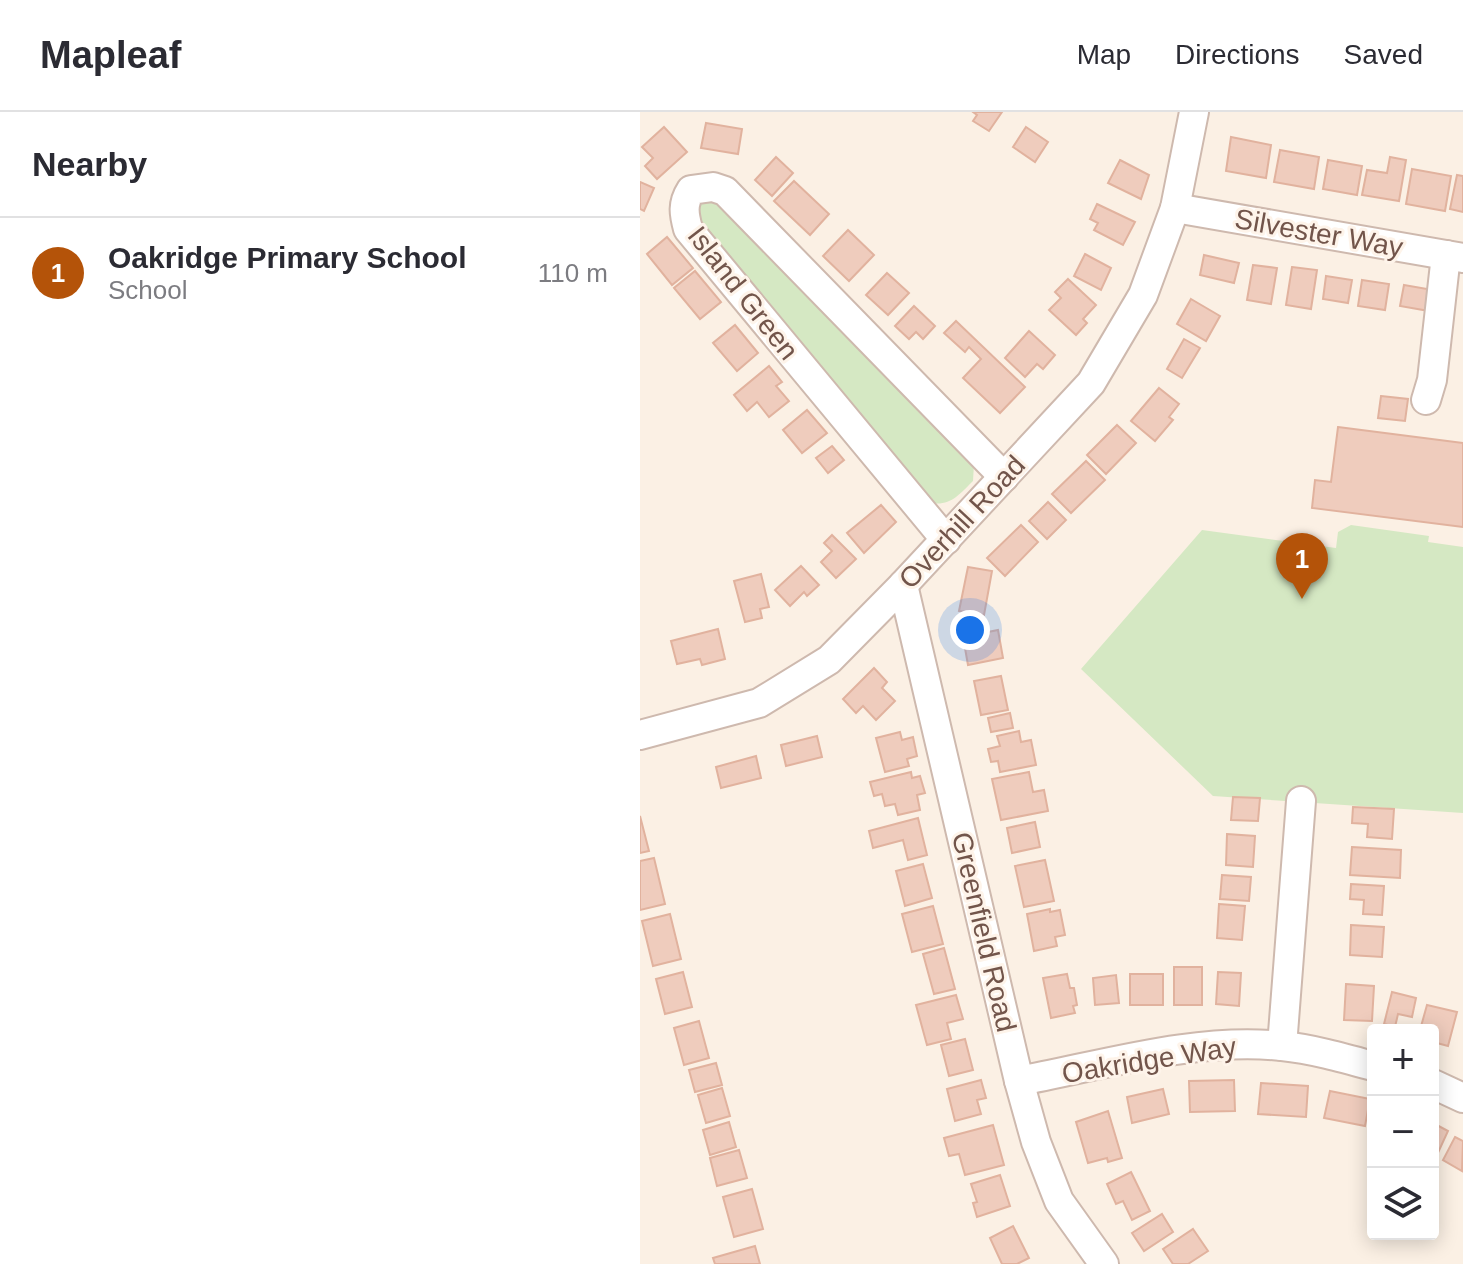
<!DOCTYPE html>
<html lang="en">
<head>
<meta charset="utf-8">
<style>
	body { margin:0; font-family:Helvetica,sans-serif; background:#f2f2f3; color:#2b2b33 }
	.controls { position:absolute; right:24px; bottom:24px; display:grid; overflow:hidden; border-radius:8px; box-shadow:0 4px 20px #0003 }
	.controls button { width:72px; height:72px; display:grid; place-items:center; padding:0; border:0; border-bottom:2px solid #e1e1e2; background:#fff; color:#2b2b33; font:40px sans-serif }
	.you { position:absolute; left:330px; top:518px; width:28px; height:28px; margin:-20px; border:6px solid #fff; border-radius:50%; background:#1a73e8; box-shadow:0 0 0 12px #1a73e833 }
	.badge { display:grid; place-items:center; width:52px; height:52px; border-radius:50%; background:#b45309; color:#fff; font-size:26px; font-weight:700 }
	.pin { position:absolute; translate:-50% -66px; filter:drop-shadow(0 2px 4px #0008) }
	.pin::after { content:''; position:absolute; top:42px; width:28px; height:24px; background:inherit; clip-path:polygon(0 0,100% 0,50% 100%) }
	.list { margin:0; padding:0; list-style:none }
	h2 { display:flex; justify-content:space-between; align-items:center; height:104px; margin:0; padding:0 32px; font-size:34px }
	h2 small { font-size:26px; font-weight:400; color:#7c7c81 }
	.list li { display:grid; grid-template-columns:52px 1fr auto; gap:24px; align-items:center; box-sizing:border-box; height:112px; padding:0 32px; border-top:2px solid #e1e1e2 }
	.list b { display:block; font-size:30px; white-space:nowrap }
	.list p { margin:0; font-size:26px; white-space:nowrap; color:#7c7c81 }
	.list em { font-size:26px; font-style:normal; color:#7c7c81 }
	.icon { flex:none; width:44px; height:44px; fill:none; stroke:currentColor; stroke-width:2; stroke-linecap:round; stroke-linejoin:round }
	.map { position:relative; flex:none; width:823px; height:1152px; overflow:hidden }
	header { display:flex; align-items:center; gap:48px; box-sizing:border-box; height:112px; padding:0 40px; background:#fff; border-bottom:2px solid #e1e1e2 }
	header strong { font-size:38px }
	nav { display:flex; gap:44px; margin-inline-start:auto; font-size:28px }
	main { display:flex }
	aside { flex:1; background:#fff }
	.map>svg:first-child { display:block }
	.green { fill:#d5e8c3 }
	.building { fill:#efccbd; stroke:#e1b29e; stroke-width:2 }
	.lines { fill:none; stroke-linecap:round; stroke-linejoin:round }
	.minor-casing { stroke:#ceb9ae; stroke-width:32 }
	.minor { stroke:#fff; stroke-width:28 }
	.labels { text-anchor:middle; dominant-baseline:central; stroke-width:6; stroke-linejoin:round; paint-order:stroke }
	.street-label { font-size:28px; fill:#72554b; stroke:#fef4ea }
</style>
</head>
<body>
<header>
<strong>Mapleaf</strong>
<nav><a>Map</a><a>Directions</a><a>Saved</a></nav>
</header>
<main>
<aside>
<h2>Nearby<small></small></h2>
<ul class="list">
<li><span class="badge">1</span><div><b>Oakridge Primary School</b><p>School</p></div><em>110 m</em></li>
</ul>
</aside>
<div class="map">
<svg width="823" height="1152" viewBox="0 0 823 1152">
	<rect width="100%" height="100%" fill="#fbf0e4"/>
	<g class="green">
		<path d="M 70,82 L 334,352 L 333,369 C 317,385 308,397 283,389 L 53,113 L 57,86 Z"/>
		<polygon points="711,413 789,424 788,430 823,435 823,701 573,684 441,557 562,418 696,436 698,420"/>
	</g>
	<g class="building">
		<polygon points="333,0 362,0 349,19 333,9 337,3"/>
		<polygon points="66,11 102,17 98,42 61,36"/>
		<polygon points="24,15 47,40 17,67 5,54 13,46 2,35"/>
		<polygon points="386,15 408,30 395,50 373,35"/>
		<polygon points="591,25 631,33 626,66 586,59"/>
		<polygon points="640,38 679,45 674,77 634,70"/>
		<polygon points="136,45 153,61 132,84 115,68"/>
		<polygon points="750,45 766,48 759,89 722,83 727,58 747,61"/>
		<polygon points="480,48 509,63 501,87 468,71"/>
		<polygon points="688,48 722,54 717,83 683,77"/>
		<polygon points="772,57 811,64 805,99 766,92"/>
		<polygon points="817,63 823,64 823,100 810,97"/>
		<polygon points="154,69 189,102 170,123 134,89"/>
		<polygon points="0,70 14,76 4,99 0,97"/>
		<polygon points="457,92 495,110 483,133 454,118 458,111 450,107"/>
		<polygon points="208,118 234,143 209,169 183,144"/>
		<polygon points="27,125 53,156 32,173 7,142"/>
		<polygon points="445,142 471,156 461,178 434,164"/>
		<polygon points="564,143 599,151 594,171 560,163"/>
		<polygon points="613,153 637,156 631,192 607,188"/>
		<polygon points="652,155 677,158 671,197 646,193"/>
		<polygon points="55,159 81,190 60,207 34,176"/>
		<polygon points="247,161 269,181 248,203 226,183"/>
		<polygon points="686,164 712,168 708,191 683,187"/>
		<polygon points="428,167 456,193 443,207 447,211 436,223 409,198 421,186 415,180"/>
		<polygon points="722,168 749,172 745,198 718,194"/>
		<polygon points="764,173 793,178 789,199 760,194"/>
		<polygon points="551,187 580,204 566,229 537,212"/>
		<polygon points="274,194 295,214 283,227 276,220 269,227 255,214"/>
		<polygon points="316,209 385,275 360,301 323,266 341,247 329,235 325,240 304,221"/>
		<polygon points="95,213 118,241 97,259 73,231"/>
		<polygon points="389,219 415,243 403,257 397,252 385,265 365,246"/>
		<polygon points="544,227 560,236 542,266 527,257"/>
		<polygon points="129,254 142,270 136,274 149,289 129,305 117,290 107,299 94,283"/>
		<polygon points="519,276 539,292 529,305 533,308 515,329 491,309"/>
		<polygon points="741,284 768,287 765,309 738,306"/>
		<polygon points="167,298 187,321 162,341 143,318"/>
		<polygon points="477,313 496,331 466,362 447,343"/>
		<polygon points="698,315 823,331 823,415 672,396 675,368 691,370"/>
		<polygon points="192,334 204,348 188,361 176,346"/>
		<polygon points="446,349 465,368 431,401 412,382"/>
		<polygon points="408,390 426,408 407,427 389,409"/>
		<polygon points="241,393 256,410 224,441 207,421"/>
		<polygon points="381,413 398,430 365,464 347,446"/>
		<polygon points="192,423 216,447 196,466 181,450 192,439 184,431"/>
		<polygon points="161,454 179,473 167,484 164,480 150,494 135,478"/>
		<polygon points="328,455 352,459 344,503 319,499"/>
		<polygon points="121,462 129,495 120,497 122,506 105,510 94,469"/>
		<polygon points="78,517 85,547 62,553 60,547 37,552 31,529"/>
		<polygon points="358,518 363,546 328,553 323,525"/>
		<polygon points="234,556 247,570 242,576 255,589 236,608 223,594 216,601 203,587"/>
		<polygon points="361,564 368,598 341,603 334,569"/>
		<polygon points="370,601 373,616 351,620 348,606"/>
		<polygon points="379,619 381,630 391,628 396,653 360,660 358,649 351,650 348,637 360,634 357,624"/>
		<polygon points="260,620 262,628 273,625 277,644 267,647 269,654 245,660 236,626"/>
		<polygon points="177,624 182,645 146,654 141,633"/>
		<polygon points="116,644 121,666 81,676 76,655"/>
		<polygon points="271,660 272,666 280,664 285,681 277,683 280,698 258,703 255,692 245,694 242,682 234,684 230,670"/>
		<polygon points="389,660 393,680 404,678 408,699 361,708 352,667"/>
		<polygon points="593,685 620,686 618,709 591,708"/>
		<polygon points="713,695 754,697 752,727 727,725 728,712 712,711"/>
		<polygon points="0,704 9,739 0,741"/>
		<polygon points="278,706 287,743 268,748 263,728 233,736 229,719"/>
		<polygon points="395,710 400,735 372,741 367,716"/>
		<polygon points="587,722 615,724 613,755 586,753"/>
		<polygon points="712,735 761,738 760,766 710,763"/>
		<polygon points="14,746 25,792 0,798 0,749"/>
		<polygon points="405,748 414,789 384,795 375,754"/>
		<polygon points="283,752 292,786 265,794 256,759"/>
		<polygon points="582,763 611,765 609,789 580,787"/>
		<polygon points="711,772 744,774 742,803 723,802 724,788 710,787"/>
		<polygon points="579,792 605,794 602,828 577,826"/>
		<polygon points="293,794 303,832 272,840 262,802"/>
		<polygon points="410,797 410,800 420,798 425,823 415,825 417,834 394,839 387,802"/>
		<polygon points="30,802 41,847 13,854 2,809"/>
		<polygon points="711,813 744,815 742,845 710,843"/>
		<polygon points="304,836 315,877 294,882 283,842"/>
		<rect x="534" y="855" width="28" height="38"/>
		<polygon points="43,860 52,895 25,902 16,867"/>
		<polygon points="578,860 601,861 599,894 576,892"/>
		<polygon points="427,862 430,876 434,876 437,893 433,894 435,901 411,906 403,866"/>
		<rect x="490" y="862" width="33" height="31"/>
		<polygon points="476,863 479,891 455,893 453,866"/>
		<polygon points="706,872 734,874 732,909 704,908"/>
		<polygon points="752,880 776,886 772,905 758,902 755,915 744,912"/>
		<polygon points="316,883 323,907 307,911 311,927 287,933 276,893"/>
		<polygon points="787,893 817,900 808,934 793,930 793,918 780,918"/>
		<polygon points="59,909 69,946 44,953 34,916"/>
		<polygon points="325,927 333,958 309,964 301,933"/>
		<polygon points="76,951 82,973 55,980 49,958"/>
		<polygon points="341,968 346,986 337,988 341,1002 315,1009 307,977"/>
		<polygon points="594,968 595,999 550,1000 549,969"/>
		<polygon points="621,971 668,974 666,1005 618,1002"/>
		<polygon points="82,976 90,1004 66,1011 58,983"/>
		<polygon points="523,977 529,1002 492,1011 487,985"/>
		<polygon points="690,979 730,987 725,1014 684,1006"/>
		<polygon points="468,999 482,1046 468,1050 467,1046 448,1051 436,1010"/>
		<polygon points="89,1010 96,1035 70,1043 63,1018"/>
		<polygon points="793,1011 808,1019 797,1043 793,1041"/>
		<polygon points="353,1013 364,1053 325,1063 319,1042 309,1044 304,1026"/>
		<polygon points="815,1025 823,1029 822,1059 803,1048"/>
		<polygon points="99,1038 107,1066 77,1074 70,1046"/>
		<polygon points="491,1060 510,1099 492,1108 483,1089 476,1092 467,1072"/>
		<polygon points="360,1063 370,1094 337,1105 333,1091 337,1090 331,1072"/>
		<polygon points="112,1077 123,1117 94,1125 83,1085"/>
		<polygon points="522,1102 533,1120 504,1139 492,1121"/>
		<polygon points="373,1114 389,1146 377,1152 362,1152 350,1126"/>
		<polygon points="553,1117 568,1139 548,1152 533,1152 523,1137"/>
		<polygon points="115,1134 120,1152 75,1152 73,1146"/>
	</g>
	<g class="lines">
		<defs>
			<g id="minor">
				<polyline points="535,96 823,146"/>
				<polyline points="786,288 792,268 806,143"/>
				<path d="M 306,428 L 48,117 C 44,102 42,92 51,78 L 73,75 L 85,79 L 364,365"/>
				<polyline points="263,473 379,969 396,1030 419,1089 464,1152"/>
				<polyline points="0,623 119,591 189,548 263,473 451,271 503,183 535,96 554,0"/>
				<polyline points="642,934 661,689"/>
				<path d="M 379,969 C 464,953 555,925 642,934 C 672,937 704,946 733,954"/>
				<polyline points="793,972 823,986"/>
			</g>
		</defs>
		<use href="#minor" class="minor-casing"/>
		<use href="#minor" class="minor"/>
	</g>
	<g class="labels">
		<g class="street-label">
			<text transform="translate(679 121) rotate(10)">Silvester Way</text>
			<text transform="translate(103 181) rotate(52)">Island Green</text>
			<text transform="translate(322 410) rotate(-47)">Overhill Road</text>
			<text transform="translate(344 820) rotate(77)">Greenfield Road</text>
			<text transform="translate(509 948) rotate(-9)">Oakridge Way</text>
		</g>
	</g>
</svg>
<div class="controls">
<button>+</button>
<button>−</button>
<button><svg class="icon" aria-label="layers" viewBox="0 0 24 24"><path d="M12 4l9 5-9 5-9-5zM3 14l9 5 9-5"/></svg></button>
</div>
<div class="you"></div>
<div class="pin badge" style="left:662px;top:487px">1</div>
</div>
</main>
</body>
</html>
